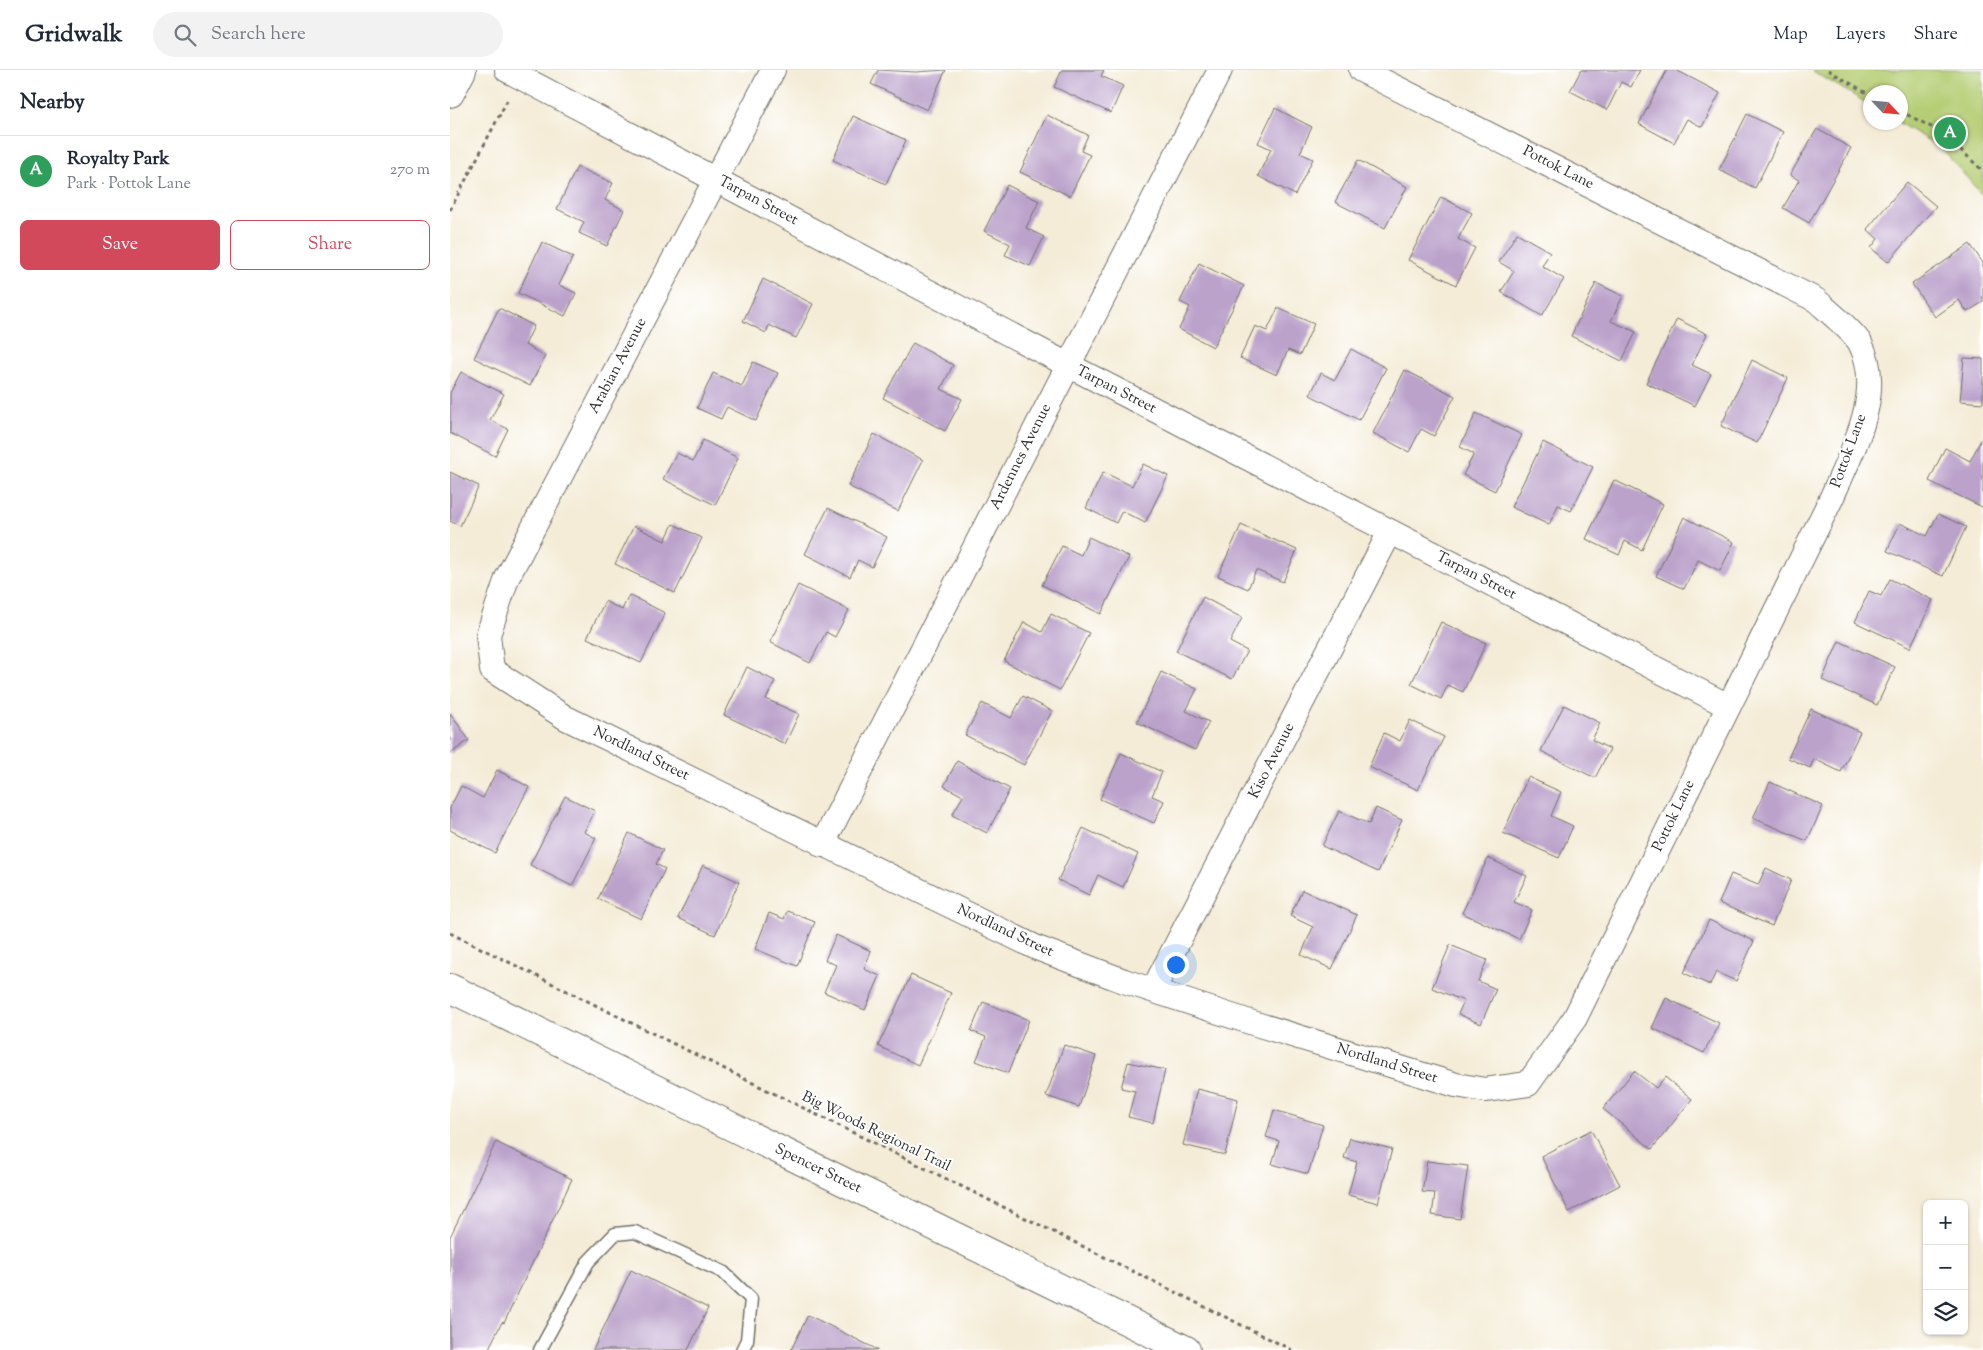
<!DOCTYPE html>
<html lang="en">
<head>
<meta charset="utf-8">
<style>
	body { margin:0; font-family:"Sorts Mill Goudy",serif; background:#f2f2f3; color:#1f2937 }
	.controls { position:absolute; right:15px; bottom:15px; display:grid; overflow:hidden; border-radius:8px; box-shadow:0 1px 4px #0004 }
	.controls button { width:45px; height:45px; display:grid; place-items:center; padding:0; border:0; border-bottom:1px solid #e0e1e3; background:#fff; color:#1f2937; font:25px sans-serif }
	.compass { position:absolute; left:1413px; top:15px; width:45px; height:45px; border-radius:50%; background:#fff; box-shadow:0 1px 4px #0004; rotate:116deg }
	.you { position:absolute; left:725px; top:894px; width:18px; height:18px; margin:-12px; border:4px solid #fff; border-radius:50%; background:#1a73e8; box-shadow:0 0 0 8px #1a73e833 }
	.badge { display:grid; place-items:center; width:32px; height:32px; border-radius:50%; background:#d1495b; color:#fff; font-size:16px; font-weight:700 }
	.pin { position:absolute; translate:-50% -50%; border:2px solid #fff; box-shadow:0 1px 5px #0006 }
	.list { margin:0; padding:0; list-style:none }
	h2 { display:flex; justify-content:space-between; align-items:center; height:65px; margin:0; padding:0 20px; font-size:21px }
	h2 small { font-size:16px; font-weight:400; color:#747a83 }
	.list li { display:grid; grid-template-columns:32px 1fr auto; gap:15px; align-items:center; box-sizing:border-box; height:70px; padding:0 20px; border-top:1px solid #e0e1e3 }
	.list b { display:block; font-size:19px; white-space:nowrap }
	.list p { margin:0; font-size:16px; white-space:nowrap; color:#747a83 }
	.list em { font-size:16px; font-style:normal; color:#747a83 }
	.actions { display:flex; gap:10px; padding:15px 20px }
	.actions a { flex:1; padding:11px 0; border:1px solid #d1495b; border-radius:8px; text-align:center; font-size:18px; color:#d1495b }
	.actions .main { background:#d1495b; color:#fff }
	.icon { flex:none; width:28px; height:28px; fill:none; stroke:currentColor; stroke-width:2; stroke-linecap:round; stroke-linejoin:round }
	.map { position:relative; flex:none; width:1533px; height:1280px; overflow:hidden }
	header { display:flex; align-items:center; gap:30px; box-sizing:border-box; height:70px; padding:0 25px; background:#fff; border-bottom:1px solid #e0e1e3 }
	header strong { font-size:24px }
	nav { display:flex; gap:28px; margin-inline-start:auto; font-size:18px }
	.search { width:350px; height:45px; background:#f2f2f3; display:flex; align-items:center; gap:12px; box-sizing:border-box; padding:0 18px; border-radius:28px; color:#747a83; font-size:19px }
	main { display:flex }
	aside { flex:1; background:#fff }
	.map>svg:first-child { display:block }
	.green { fill:#b5ce74; stroke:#707c50 }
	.building { fill:#bba2cb }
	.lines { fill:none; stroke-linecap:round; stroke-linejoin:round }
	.service-casing { stroke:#716f67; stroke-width:15 }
	.minor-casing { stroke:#716f67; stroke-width:26 }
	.tertiary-casing { stroke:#716f67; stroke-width:30 }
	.path { stroke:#716f67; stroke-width:3; stroke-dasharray:4 4; stroke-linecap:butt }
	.service { stroke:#fff; stroke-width:12 }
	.minor { stroke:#fff; stroke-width:24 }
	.tertiary { stroke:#fff; stroke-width:28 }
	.labels { text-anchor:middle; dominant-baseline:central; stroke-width:4; stroke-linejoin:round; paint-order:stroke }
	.street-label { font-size:15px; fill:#2b2b2b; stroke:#fff }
</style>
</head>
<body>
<header>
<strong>Gridwalk</strong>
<div class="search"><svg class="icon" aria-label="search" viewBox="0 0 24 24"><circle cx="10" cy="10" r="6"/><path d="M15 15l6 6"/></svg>Search here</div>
<nav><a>Map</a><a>Layers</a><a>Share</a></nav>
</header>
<main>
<aside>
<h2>Nearby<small></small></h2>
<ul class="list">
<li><span class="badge" style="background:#2e9e5b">A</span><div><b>Royalty Park</b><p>Park · Pottok Lane</p></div><em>270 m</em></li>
</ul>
<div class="actions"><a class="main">Save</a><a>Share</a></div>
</aside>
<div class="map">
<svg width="1533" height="1280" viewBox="0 0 1533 1280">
	<rect width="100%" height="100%" fill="#fff"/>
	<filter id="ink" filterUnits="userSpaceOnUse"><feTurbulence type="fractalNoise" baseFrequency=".02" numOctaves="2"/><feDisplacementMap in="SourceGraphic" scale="10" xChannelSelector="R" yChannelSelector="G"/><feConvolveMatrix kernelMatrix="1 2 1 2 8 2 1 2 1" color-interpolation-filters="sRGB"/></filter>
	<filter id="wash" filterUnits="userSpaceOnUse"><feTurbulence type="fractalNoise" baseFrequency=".0096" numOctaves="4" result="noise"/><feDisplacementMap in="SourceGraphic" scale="20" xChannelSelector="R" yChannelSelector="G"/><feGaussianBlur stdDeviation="1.12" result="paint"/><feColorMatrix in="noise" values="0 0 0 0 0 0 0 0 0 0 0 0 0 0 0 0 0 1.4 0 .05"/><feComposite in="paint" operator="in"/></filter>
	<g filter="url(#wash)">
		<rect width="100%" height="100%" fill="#f4ecd7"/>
		<polygon class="green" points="1361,0 1533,0 1533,126 1491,78 1449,53 1450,22 1420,22 1420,35"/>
		<g id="blocks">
			<g class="building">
				<polygon points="428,0 466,2 496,0 477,40 421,14"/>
				<polygon points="612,0 654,0 651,6 673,16 661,43 604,17"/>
				<polygon points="1131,0 1190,0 1181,17 1171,12 1157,40 1120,21"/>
				<polygon points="1217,0 1226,0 1270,23 1252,57 1237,49 1224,73 1189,54"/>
				<polygon points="825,38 862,57 850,83 863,89 845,125 808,106 821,79 808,73"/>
				<polygon points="1297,44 1333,62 1305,118 1269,100"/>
				<polygon points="597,45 638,65 631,81 640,85 620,126 570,102"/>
				<polygon points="403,46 456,70 436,114 383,90"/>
				<polygon points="1367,59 1401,78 1359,153 1333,138 1349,110 1340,105"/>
				<polygon points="908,90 957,117 935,158 885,132"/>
				<polygon points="127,97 163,113 155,130 174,140 157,176 129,163 134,152 107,139"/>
				<polygon points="1457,112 1486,136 1438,192 1421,178 1428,169 1417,159"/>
				<polygon points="557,115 589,131 576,158 594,167 580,196 555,185 560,174 534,161"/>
				<polygon points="991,127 1022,143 1008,169 1025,178 1006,215 958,190"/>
				<polygon points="1067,163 1100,182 1092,196 1114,209 1092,246 1051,222 1064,201 1049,192"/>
				<polygon points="92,172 123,187 109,215 126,223 115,246 68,223"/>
				<polygon points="1520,174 1533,193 1533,232 1517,242 1509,230 1485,247 1462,214"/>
				<polygon points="749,193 794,216 763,277 729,259 740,237 730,232"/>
				<polygon points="313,209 363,234 346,268 319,255 316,263 293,251"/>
				<polygon points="1146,213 1173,226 1161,251 1186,262 1172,291 1121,266"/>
				<polygon points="49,238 84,256 75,275 95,286 80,316 24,288"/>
				<polygon points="828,238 864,254 850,285 838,280 827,305 790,288 805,256 817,261"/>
				<polygon points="1227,249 1257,264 1242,295 1261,304 1245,336 1196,313"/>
				<polygon points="463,273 503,295 491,319 512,329 495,361 433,328"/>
				<polygon points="901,279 936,298 909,350 860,325 871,303 885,310"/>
				<polygon points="1514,288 1533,289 1533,333 1510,331"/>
				<polygon points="1302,290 1338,308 1307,373 1271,356"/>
				<polygon points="303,292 328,303 306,351 277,337 271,349 247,338 263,303 292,316"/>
				<polygon points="955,300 1005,326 984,366 971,359 959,382 923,363"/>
				<polygon points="11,302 54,324 40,350 58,359 45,386 0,363 0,323"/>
				<polygon points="1026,343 1072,365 1045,421 1013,405 1024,384 1010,377"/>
				<polygon points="424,364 473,390 448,441 398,416"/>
				<polygon points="1533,366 1533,435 1532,437 1479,411 1495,378 1520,391"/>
				<polygon points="253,370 288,388 265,435 213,409 227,383 243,391"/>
				<polygon points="1093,372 1143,397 1121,441 1108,435 1099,455 1061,437"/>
				<polygon points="693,394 718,406 695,453 672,441 666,453 636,438 653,402 682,416"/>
				<polygon points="0,402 29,416 10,456 0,451"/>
				<polygon points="1164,410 1213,434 1192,480 1175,471 1169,485 1136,469"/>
				<polygon points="378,438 437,467 422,497 408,490 400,507 355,484"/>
				<polygon points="1488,444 1516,457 1493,506 1437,481 1450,453 1477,466"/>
				<polygon points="1234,447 1284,472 1270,501 1248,490 1234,519 1206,506"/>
				<polygon points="223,454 252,468 225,523 165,494 184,456 215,471"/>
				<polygon points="791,455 847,480 833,512 806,500 798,519 768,506"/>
				<polygon points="639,467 679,487 651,544 592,515 612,476 631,485"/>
				<polygon points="1440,509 1483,530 1460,578 1405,552 1419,521 1431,526"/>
				<polygon points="348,515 399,540 385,567 376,562 360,593 320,572"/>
				<polygon points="179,525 215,543 191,593 137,568 155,531 172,540"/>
				<polygon points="753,527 792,548 780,572 797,581 782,609 726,581"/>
				<polygon points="601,544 639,563 610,620 554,591 574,552 592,562"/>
				<polygon points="991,552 1036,573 1013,622 998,615 991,629 961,614"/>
				<polygon points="1389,571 1445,597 1427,635 1372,610"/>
				<polygon points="297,597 325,611 316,629 349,644 335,674 274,645"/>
				<polygon points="711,602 747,619 736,641 759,652 745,680 687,652"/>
				<polygon points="573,626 602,641 574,695 515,665 532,633 561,648"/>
				<polygon points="1114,635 1150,653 1142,670 1160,679 1145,708 1091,681"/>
				<polygon points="1361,639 1410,662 1391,702 1364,689 1360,698 1338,688"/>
				<polygon points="0,643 19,670 0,684"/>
				<polygon points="960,650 994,667 968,720 919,697 934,663 950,671"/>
				<polygon points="671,683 712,702 702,726 714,731 704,753 650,729"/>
				<polygon points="507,691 560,719 537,763 502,745 513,726 494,716"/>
				<polygon points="47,700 79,717 45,783 0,760 0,738 11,716 33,728"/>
				<polygon points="1078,707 1111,722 1101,746 1123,756 1109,788 1053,763"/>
				<polygon points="1320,712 1373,736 1357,771 1303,748"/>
				<polygon points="115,726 145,741 134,762 146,768 122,816 80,795"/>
				<polygon points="926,738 952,750 928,802 872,776 889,741 919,754"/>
				<polygon points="633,758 688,784 673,817 648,805 639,825 608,810"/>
				<polygon points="179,763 213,780 206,794 215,799 191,849 148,829"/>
				<polygon points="1038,788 1077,806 1064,832 1082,840 1069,869 1012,843"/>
				<polygon points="253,795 289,812 265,865 228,848"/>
				<polygon points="1316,798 1341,810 1322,856 1269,833 1281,804 1308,815"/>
				<polygon points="852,820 907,845 882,899 851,885 863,857 840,846"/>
				<polygon points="337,841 365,852 347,896 305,879 319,843 334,849"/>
				<polygon points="1259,850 1304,871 1286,911 1266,902 1260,915 1234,903"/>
				<polygon points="386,865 421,881 414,899 430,906 415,940 374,922 386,895 375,890"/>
				<polygon points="1000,875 1037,890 1028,911 1046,919 1031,954 1008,944 1014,931 982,918"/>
				<polygon points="461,905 501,923 468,995 428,976"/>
				<polygon points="1216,928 1269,953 1254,983 1202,958"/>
				<polygon points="533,932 579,950 558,1003 526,991 536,967 521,961"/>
				<polygon points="614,975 646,986 629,1037 596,1026"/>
				<polygon points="678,992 715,1000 703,1053 678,1047 685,1021 671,1018"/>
				<polygon points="1184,1001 1206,1018 1215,1007 1242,1029 1202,1079 1153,1039"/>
				<polygon points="747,1019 788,1029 775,1085 733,1075"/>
				<polygon points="824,1040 873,1055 858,1104 822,1094 829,1071 816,1067"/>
				<polygon points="1141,1060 1170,1115 1119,1142 1091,1086"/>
				<polygon points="900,1068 942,1079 928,1133 898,1125 907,1092 894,1088"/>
				<polygon points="46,1072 122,1109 54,1253 52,1252 38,1280 0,1280 0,1167"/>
				<polygon points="977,1091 1018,1096 1010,1149 982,1145 985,1123 972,1122"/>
				<polygon points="181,1200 258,1238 238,1280 143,1280"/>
				<polygon points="358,1245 428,1280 341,1280"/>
			</g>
		</g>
	</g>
	<g filter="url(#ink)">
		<use href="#blocks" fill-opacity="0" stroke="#716f67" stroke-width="1"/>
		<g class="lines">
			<defs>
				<polyline id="service" points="90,1280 138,1192 165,1164 185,1162 273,1202 301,1229 297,1270 292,1280"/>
				<g id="minor">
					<polyline points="57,0 618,295 1278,636"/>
					<path d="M 323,0 L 57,508 L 38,565 L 42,600 L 116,648 L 587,878 L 674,911 L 806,954 L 1006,1015 L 1035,1020 L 1078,1014 L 1125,948 L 1382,427 C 1401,382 1436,322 1410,273 C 1404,262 1377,240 1366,230 L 911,0"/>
					<polyline points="372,775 770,0"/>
					<polyline points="703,920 940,462"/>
				</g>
				<g id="tertiary">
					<polyline points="0,23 12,0"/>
					<polyline points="0,918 736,1280"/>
				</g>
			</defs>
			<use href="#service" class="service-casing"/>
			<use href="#minor" class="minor-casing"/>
			<use href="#tertiary" class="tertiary-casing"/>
			<g class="path">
				<polyline points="1378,0 1420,25"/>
				<polyline points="1450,41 1493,63 1533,101"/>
				<polyline points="0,140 58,29"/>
				<polyline points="0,863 842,1280"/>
			</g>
			<use href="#service" class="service"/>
			<use href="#minor" class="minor"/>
			<use href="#tertiary" class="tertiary"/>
		</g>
	</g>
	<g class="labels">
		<g class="street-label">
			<text transform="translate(1108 98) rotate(27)">Pottok Lane</text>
			<text transform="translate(308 131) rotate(28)">Tarpan Street</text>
			<text transform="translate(168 296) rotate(-62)">Arabian Avenue</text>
			<text transform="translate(666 320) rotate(27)">Tarpan Street</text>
			<text transform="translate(1399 381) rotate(-70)">Pottok Lane</text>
			<text transform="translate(571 387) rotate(-63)">Ardennes Avenue</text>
			<text transform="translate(1026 506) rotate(27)">Tarpan Street</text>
			<text transform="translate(191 684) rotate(26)">Nordland Street</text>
			<text transform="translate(822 691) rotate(-63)">Kiso Avenue</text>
			<text transform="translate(1224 746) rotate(-64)">Pottok Lane</text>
			<text transform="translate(555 861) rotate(25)">Nordland Street</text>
			<text transform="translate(937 994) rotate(17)">Nordland Street</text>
			<text transform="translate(426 1062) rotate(26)">Big Woods Regional Trail</text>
			<text transform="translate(368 1099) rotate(26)">Spencer Street</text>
		</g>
	</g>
</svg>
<div class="controls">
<button>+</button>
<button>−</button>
<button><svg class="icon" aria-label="layers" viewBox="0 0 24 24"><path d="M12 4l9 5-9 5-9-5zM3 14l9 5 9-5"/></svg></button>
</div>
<svg class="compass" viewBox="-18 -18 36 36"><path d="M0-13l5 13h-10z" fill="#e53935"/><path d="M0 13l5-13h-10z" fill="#747a83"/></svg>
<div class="you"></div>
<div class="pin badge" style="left:1500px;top:63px;background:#2e9e5b">A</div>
</div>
</main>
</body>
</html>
